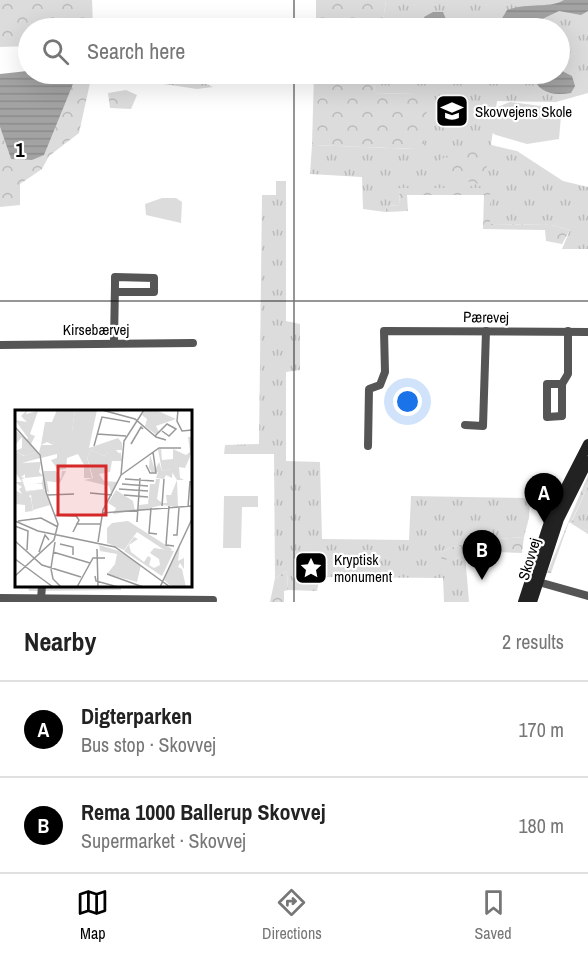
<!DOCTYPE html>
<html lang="en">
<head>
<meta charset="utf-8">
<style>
	body { margin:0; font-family:"Archivo Narrow",sans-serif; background:#f6f6f6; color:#222 }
	.you { position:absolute; left:408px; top:402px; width:21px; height:21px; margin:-15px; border:4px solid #fff; border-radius:50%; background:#1a73e8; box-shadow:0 0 0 9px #1a73e833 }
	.badge { display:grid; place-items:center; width:39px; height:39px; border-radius:50%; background:#000; color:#fff; font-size:20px; font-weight:700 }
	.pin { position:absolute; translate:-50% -50px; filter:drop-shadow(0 2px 3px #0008) }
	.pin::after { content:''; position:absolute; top:32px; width:21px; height:18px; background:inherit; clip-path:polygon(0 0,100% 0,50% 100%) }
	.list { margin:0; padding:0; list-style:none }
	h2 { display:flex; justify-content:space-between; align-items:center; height:78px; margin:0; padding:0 24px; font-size:26px }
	h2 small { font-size:20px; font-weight:400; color:#767676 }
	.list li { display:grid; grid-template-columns:39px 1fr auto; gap:18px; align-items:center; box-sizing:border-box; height:96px; padding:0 24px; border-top:2px solid #e0e0e0 }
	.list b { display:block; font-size:22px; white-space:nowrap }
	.list p { margin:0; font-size:20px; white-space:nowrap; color:#767676 }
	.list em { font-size:20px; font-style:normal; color:#767676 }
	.icon { flex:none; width:33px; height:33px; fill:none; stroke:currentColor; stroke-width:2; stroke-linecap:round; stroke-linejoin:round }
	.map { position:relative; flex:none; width:588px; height:602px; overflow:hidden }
	.search { position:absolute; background:#fff; box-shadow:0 6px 24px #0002; left:18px; right:18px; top:18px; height:66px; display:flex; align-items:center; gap:15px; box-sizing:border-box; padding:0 21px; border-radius:33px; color:#767676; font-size:22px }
	.sheet { height:270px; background:#fff }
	nav { display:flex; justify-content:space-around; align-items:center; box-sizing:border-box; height:84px; border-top:2px solid #e0e0e0; background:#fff; font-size:16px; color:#767676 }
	nav a { display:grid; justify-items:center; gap:3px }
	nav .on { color:#000 }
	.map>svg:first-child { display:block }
	.grass { fill:url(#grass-tufts) }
	.forest { fill:url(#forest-crowns) }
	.green { fill:#dcdcdc }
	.water { fill:url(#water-rules) }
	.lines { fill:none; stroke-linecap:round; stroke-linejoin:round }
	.street { stroke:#555; stroke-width:8 }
	.secondary { stroke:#222; stroke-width:10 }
	.grid { fill:none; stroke:#000; stroke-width:1.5; stroke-opacity:0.55 }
	.labels { text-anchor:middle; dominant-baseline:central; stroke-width:4.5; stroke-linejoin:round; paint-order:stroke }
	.poi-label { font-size:15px; fill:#000; stroke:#fff; text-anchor:start }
	.street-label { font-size:15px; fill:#000; stroke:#fff }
	.inset-road { fill:none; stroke:#999; stroke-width:1.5 }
	.view { fill:#d62828; fill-opacity:0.15; stroke:#d62828; stroke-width:3 }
	.inset-edge { fill:none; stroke:#000; stroke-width:3 }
	.grid-label { font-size:20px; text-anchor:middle; font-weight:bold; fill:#000; stroke:#fff; stroke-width:4.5; stroke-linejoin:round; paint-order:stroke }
</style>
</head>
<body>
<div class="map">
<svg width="588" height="602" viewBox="0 0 588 602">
	<defs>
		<pattern id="grass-tufts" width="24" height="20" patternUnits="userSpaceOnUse" patternTransform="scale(1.5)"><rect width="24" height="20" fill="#dcdcdc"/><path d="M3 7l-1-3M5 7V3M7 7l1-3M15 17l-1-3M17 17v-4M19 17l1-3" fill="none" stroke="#bbb"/></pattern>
		<pattern id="forest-crowns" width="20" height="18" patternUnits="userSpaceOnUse" patternTransform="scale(1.5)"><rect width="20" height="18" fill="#dcdcdc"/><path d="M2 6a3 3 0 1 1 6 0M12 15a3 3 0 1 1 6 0" fill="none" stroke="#bbb"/></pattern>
		<pattern id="water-rules" width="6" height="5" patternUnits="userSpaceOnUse" patternTransform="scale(1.5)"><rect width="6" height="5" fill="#a3a3a3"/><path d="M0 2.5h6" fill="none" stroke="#8b8b8b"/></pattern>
	</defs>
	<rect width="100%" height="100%" fill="#fff"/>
	<g class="grass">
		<polygon points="386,0 588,0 588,93 556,102 497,101 491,145 517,151 563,181 588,187 588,249 562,249 570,230 551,225 490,224 489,188 399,188 400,205 387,206 385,212 363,209 362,177 310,174 312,145 416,149 416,94 374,93 376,74 560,74 560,28 382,28"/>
		<polygon points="200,81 213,87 197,89 164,84"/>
		<polygon points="276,181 286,181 286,321 300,324 300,370 286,372 286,461 320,462 322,539 409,540 411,496 530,498 529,518 524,537 470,541 440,552 455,559 465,554 469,602 444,602 443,578 320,577 317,591 288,590 287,571 275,578 274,454 224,454 225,445 259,444 262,195 276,195"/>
		<polygon points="588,486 588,531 572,521"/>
	</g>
	<g class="forest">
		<polygon points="0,0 92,0 93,28 28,28 28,46 0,47"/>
		<polygon points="316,0 386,0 382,28 316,28"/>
		<polygon points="52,74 92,74 79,133 49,156 42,169 20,184 20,205 0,207 0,127 11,159 73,85"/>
		<polygon points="314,74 376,74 374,93 416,94 427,105 424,146 416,149 312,145"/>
		<polygon points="126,90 137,95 131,109 110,108 108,93"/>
		<polygon points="491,145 483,185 436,174 435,163 453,152"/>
		<polygon points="399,188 490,188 490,224 551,225 570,230 562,244 546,241 545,230 483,229 484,195 407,195 408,211 385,212 387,206 400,205"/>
		<polygon points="588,475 588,486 572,520 588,531 588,534 569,522 551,573 547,573"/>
		<polygon points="524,537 522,553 471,551 455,559 442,560 440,552 470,541"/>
		<polygon points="287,571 288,590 284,591 284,602 270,602 275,578"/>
	</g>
	<g class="green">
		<polygon points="510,102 541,106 561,116 559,139 527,144 496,135 472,122 473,117"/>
		<polygon points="162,198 176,198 182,202 181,223 146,215 145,204"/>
		<polygon points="224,496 258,496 258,507 242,507 241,548 223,548"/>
		<polygon points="334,550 372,550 372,569 333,569"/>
		<polygon points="28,586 121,586 121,590 29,591"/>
	</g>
	<g class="water">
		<path d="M 564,0 L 588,0 L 588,11 L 581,15 L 559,11 L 536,22 L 535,28 L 501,28 L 501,20 L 507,10 C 529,2 549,9 564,0 Z"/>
		<polygon points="433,12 443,12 448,24 445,28 425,27 424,17"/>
		<path d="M 560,70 L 572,76 L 575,86 L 571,93 C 552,96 538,93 532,74 L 560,74 Z"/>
		<polygon points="28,71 28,74 52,74 73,84 44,155 32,160 11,159 0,127 0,74"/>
	</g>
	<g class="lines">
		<g class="street">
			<polyline points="114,342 115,284 115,277 154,278 154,292 115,292"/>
			<polyline points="0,345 193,343"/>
			<polyline points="562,384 547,384 547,417 562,416 562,384 568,374 568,331"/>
			<polyline points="465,425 483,426 486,331"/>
			<polyline points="368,446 369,389 380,385 385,372 384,331 588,332"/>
			<polyline points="535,581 588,596"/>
			<polyline points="0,598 213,600"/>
			<polyline points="41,599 42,586"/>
		</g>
		<g class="secondary">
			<polyline points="523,602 551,516 588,444"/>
			<polyline points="532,602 559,519 588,461"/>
		</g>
	</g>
	<path class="grid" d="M 294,0 L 294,28M 294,74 L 294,602M 0,301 L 588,301"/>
	<defs>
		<symbol id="school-square" viewBox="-11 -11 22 22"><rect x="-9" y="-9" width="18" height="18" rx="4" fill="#000" stroke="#fff"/><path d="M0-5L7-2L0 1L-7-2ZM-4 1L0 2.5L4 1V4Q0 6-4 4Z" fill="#fff"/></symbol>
		<symbol id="sight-square" viewBox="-11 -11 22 22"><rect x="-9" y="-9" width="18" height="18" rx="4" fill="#000" stroke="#fff"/><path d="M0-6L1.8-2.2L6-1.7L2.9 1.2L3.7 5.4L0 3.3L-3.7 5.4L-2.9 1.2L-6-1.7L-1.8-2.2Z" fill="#fff"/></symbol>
	</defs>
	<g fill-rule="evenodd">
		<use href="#school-square" x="433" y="92" width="38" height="38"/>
		<use href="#sight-square" x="292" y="549" width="38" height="38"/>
	</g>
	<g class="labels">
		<g class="poi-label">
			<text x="475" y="111">Skovvejens Skole</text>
			<text x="334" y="559">Kryptisk<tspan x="334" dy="17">monument</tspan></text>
		</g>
		<g class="street-label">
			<text transform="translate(486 317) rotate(1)">Pærevej</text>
			<text x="96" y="329">Kirsebærvej</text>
			<text transform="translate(529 559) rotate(-73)">Skovvej</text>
		</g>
	</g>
	<g transform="translate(15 410)">
		<rect width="177" height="177" fill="#fff"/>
		<path d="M 42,0 L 60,0 L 57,22 L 40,27 L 38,35 L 32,32 L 26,35 L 30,12 L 37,12 ZM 173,27 L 177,27 L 177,42 L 170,58 L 164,57 L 165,68 L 169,70 L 162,70 L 155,59 L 147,61 L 143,39 L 146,38 L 147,50 L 158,49 L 158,39 L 171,45 L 175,42 ZM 76,40 L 89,46 L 93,42 L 106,43 L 107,51 L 97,51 L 95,62 L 84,64 L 89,71 L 103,72 L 96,83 L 94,76 L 69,70 L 78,68 L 72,47 ZM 0,41 L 9,46 L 23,42 L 25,48 L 7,53 L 26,52 L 24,62 L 28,66 L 10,68 L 10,62 L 0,62 ZM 29,79 L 35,95 L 18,100 L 16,85 L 11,87 L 10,82 ZM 119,127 L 123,129 L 114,135 L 116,142 L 129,152 L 133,146 L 136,148 L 134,155 L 139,158 L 145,155 L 144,149 L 135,143 L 139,138 L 159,141 L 147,166 L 109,141 ZM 165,134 L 163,151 L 169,148 L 169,159 L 165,153 L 163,157 L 167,159 L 171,177 L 157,177 L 149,170 Z" fill="#dcdcdc"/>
		<path d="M 12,0 L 11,4 L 23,1 L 15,24 L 20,26 L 16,34 L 23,42 L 10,46 L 0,41 L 7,38 L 7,27 L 0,35 L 0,20 L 12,30 L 13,28 L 0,10 L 12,12 L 6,6 ZM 60,0 L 82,0 L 74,38 L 103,28 L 107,33 L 107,40 L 101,40 L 105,45 L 93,42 L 89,46 L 76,40 L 72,47 L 77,68 L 69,68 L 69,55 L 63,44 L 52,48 L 51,59 L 43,60 L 36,50 L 42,48 L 42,44 L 26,48 L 24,42 L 26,35 L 38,35 L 39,27 L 57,21 ZM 135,45 L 140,60 L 144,52 L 147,61 L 155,59 L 158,52 L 157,68 L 151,65 L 149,69 L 141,68 L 143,62 L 137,63 L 134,58 ZM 7,58 L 16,60 L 6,67 L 10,68 L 7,69 L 11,81 L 28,79 L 27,74 L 20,74 L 27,73 L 29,61 L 41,61 L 46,69 L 47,61 L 51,61 L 45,73 L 32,71 L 34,83 L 29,79 L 10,82 L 16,88 L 18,101 L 10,102 L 10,95 L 0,94 L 0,80 L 7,84 L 4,79 L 7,77 L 0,72 L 7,72 L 0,62 L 7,62 Z" fill="#dcdcdc"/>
		<path d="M 101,80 L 118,91 L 120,101 L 98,104 L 101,98 L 93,93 Z" fill="#dcdcdc"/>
		<path d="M 130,0 L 143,1 L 161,9 L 141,16 L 144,22 L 140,24 L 130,16 L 132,9 L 127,5 ZM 141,69 L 145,69 L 142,89 L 147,93 L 152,93 L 151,85 L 156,85 L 162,70 L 163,97 L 147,95 L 124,101 L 124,95 L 133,94 L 135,74 L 140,74 ZM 113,111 L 157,139 L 154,143 L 122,122 L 109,140 L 92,133 L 92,118 L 97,113 ZM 84,135 L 104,141 L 126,155 L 122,172 L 92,164 L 100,154 L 102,144 L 85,141 Z" fill="#dcdcdc"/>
		<path class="inset-road" d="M 87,0 L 120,9 L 141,27 L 151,30M 163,0 L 162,11 L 167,21 L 177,20M 0,17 L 25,45 L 31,82 L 43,114 L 39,130 L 0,166M 82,24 L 111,26M 140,26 L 152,14 L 161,19 L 154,26 L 147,21M 116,34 L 126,17 L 128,19M 79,36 L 87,7 L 115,12M 131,55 L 135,63 L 141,63 L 138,42M 106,65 L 144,38 L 166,38M 110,69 L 139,71M 107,74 L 133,76M 104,79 L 133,81M 75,83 L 97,85M 32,85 L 59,84M 109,85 L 133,87M 147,96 L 149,69M 154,96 L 151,135 L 159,136M 173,97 L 175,71M 136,98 L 134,123 L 142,124M 87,103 L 177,96M 40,105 L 61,106M 0,111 L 23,121 L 100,137 L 155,177M 3,111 L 26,108 L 43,117M 122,112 L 125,68M 61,114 L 85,114M 60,118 L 58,122 L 64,110 L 61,106 L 63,108M 0,119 L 0,116 L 13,121 L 12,140M 158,125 L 162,125 L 164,98M 0,131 L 27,155 L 66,167M 83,132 L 88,100 L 106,65 L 109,31 L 129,0M 45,134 L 58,137 L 58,145M 82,139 L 83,177M 24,142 L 30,125 L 34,130M 38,142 L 75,153M 0,149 L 38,177M 36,158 L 40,132M 36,159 L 38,169 L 46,177M 92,164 L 128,177M 80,166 L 81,171 L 103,177M 62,177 L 78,148 L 90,148M 145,177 L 177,109"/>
		<path class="view" d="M 43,56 L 91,56 L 91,105 L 43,105 Z"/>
		<rect width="177" height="177" class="inset-edge"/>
	</g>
	<g class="grid-label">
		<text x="20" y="157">1</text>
	</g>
</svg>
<div class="you"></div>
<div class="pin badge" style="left:544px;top:523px">A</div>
<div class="pin badge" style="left:482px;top:580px">B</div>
<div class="search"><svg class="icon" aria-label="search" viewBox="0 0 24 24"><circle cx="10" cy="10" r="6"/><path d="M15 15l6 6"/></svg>Search here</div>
</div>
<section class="sheet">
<h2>Nearby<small>2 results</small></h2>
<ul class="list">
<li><span class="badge">A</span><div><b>Digterparken</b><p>Bus stop · Skovvej</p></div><em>170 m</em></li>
<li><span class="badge">B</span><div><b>Rema 1000 Ballerup Skovvej</b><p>Supermarket · Skovvej</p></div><em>180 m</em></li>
</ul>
</section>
<nav>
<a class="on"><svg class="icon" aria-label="map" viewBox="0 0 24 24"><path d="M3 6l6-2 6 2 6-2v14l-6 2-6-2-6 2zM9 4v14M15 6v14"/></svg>Map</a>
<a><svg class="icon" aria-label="directions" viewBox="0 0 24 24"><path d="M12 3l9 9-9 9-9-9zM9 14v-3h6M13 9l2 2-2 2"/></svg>Directions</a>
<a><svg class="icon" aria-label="saved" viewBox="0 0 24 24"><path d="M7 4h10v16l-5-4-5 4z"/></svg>Saved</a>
</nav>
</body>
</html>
